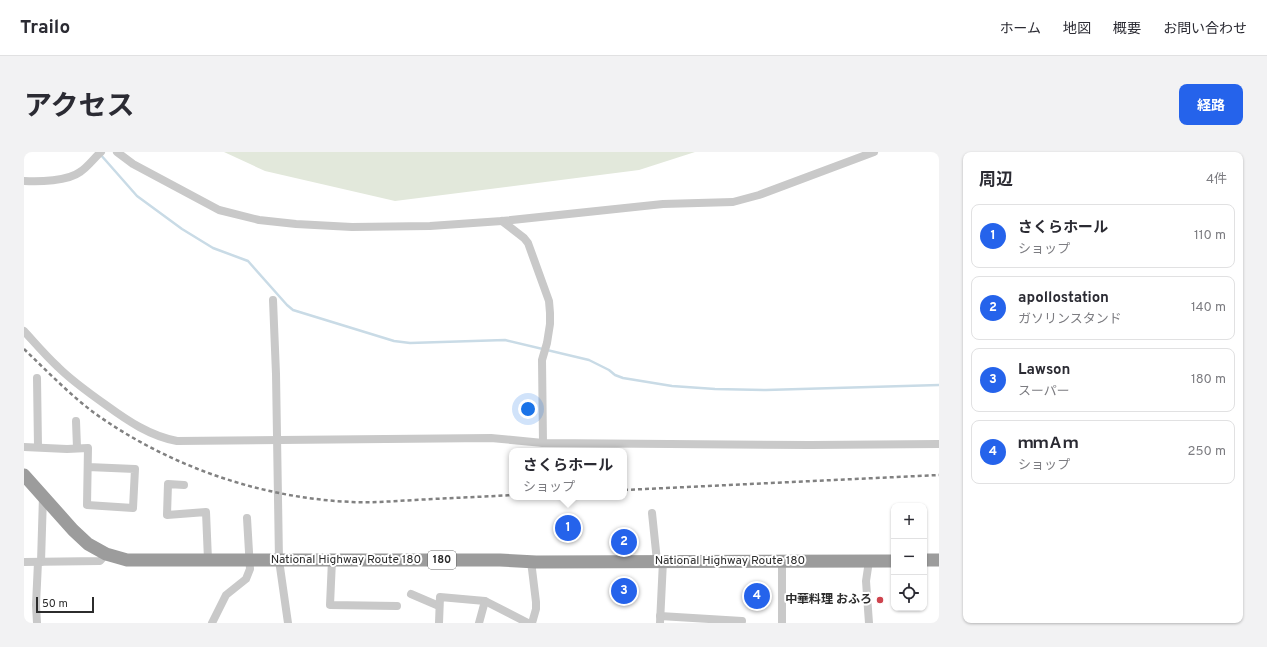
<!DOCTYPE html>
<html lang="ja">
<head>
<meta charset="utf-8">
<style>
	body { margin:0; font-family:Overpass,"Noto Sans JP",sans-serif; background:#f2f2f3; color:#2b2b33 }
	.controls { position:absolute; right:12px; bottom:12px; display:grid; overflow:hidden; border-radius:8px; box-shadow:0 1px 3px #0004 }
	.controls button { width:36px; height:36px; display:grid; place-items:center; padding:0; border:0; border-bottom:1px solid #e1e1e2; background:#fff; color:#2b2b33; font:20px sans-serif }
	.scale { position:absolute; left:12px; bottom:10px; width:58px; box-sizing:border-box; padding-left:4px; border:2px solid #2c2c2c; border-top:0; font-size:11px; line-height:14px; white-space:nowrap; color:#2c2c2c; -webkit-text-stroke:3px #fff; paint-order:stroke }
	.you { position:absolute; left:504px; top:257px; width:14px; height:14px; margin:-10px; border:3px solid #fff; border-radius:50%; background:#1a73e8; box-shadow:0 0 0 6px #1a73e833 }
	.badge { display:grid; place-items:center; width:26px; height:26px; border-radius:50%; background:#2563eb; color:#fff; font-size:13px; font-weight:700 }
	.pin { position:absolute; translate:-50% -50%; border:2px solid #fff; box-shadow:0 1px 4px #0006 }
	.popup { position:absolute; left:485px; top:296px; width:118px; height:52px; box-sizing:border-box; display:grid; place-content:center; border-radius:8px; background:#fff; filter:drop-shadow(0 1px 3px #0005); font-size:13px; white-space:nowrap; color:#7c7c81 }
	.popup b { font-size:15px; color:#2b2b33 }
	.popup::after { content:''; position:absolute; left:50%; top:100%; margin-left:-8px; border:8px solid transparent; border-top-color:#fff }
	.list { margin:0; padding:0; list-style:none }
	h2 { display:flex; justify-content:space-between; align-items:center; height:52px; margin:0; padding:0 16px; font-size:17px }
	h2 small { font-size:13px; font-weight:400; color:#7c7c81 }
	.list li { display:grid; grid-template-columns:26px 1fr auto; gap:12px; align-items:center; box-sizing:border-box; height:64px; margin:0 8px 8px; padding:0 8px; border:1px solid #e1e1e2; border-radius:8px }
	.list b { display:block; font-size:15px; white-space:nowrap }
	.list p { margin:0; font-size:13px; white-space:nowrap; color:#7c7c81 }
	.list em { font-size:13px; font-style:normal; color:#7c7c81 }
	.icon { flex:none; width:22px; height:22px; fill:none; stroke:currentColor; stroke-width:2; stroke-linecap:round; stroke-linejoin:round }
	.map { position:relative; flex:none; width:915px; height:471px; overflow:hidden; border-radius:8px }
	header { display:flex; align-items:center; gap:24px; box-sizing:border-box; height:56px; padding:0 20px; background:#fff; border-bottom:1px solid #e1e1e2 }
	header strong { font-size:19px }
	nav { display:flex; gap:22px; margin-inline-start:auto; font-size:14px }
	.intro { display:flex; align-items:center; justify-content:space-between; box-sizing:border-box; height:96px; padding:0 24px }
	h1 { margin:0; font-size:28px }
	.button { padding:10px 18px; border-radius:8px; background:#2563eb; color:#fff; font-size:14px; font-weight:700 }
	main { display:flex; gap:24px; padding:0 24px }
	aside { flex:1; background:#fff; border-radius:8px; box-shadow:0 1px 3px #0004 }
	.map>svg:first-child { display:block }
	.green { fill:#e2e8db }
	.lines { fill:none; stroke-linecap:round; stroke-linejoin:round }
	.stream { stroke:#c9dbe6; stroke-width:2.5 }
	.minor { stroke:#c9c9c9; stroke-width:8 }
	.trunk { stroke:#9c9c9c; stroke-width:13 }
	.rail { stroke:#818181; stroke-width:2.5; stroke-dasharray:4 3; stroke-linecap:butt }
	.poi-dot { fill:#ce434d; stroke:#fff; stroke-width:1.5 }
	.labels { text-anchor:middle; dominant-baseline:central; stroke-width:4; stroke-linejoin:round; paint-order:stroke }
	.shield { fill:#fff; stroke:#6b6b6b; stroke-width:1 }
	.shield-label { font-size:11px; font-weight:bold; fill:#2c2c2c }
	.street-label { font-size:12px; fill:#2c2c2c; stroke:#fff }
	.poi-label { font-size:12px; font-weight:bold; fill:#2c2c2c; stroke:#fff; text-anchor:end }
</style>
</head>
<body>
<header>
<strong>Trailo</strong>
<nav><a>ホーム</a><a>地図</a><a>概要</a><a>お問い合わせ</a></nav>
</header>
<div class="intro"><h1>アクセス</h1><a class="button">経路</a></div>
<main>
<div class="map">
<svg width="915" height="471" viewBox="0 0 915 471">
	<rect width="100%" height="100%" fill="#fff"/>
	<polygon class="green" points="200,0 671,0 615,18 371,49 241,19"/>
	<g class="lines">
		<polyline class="stream" points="76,2 113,44 158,77 189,96 224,109 263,153 269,158 370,189 386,191 481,188 565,208 585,218 591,223 599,226 648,234 691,237 742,238 915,233"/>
		<g class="minor">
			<polyline points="93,0 109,12 195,58 235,68 272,72 328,75 406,74 478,69 639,52 709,50 735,43 850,0"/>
			<path d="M 0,29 C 15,30 44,29 56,20 C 64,15 70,6 77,0"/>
			<polyline points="478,69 500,86 504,91 525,149 526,161 526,172 523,191 518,208 519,291"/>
			<polyline points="249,148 252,222 255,408 264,471"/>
			<path d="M 0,179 C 11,191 22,204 34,215 C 48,229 65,241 82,253 C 104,269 126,284 153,289 L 467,286 L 519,291 L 786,293 L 915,292"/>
			<polyline points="13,226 14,295"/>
			<polyline points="52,269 53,296"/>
			<polyline points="0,295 43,297 64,296 63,353 109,356 111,317 64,315"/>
			<polyline points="160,333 144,332 143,363 182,360 184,408"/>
			<polyline points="628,361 633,409"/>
			<polyline points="308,408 306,453 373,454"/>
			<polyline points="507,409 512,450 512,457 508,471"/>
			<polyline points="758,409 758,471"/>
			<polyline points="0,410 76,409 82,402"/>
			<polyline points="17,410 19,344"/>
			<polyline points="387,442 415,454"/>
			<polyline points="636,464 718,469"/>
			<polyline points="13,471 12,453 14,410"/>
			<polyline points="188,471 202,443 222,427 226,417 223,366"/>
			<polyline points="415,471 416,445 461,449 504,471"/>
			<polyline points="455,471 461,449"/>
			<polyline points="636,471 639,409"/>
			<polyline points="845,471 842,429 845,409"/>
		</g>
		<g class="trunk">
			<polyline points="0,323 49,378 64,392 82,402 103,408 476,408 512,410 870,409"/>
			<polyline points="900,408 915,408"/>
		</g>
		<g class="rail">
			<path d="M 0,197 C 22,218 44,241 69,260 C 144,314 236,346 328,350 C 349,351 370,349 391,348 C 424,346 456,345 488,343"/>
			<polyline points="600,338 915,323"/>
		</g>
	</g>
	<circle class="poi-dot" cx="856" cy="448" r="4"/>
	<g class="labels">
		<rect class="shield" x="404" y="399" width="28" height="18" rx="3"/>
		<g class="shield-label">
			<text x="418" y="408">180</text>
		</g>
		<g class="street-label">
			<text x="322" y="408">National Highway Route 180</text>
			<text x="706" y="409">National Highway Route 180</text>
		</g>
		<g class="poi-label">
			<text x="848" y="448">中華料理 おふろ</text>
		</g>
	</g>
</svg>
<div class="controls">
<button>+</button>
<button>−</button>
<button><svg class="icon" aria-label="locate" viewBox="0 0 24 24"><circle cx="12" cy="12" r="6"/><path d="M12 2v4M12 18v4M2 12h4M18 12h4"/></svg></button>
</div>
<div class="scale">50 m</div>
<div class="you"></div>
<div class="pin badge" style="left:544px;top:376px">1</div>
<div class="popup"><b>さくらホール</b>ショップ</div>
<div class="pin badge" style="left:600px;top:390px">2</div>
<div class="pin badge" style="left:600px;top:439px">3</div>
<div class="pin badge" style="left:733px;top:444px">4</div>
</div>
<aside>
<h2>周辺<small>4件</small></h2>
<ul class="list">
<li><span class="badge">1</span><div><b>さくらホール</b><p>ショップ</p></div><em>110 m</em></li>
<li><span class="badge">2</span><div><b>apollostation</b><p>ガソリンスタンド</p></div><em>140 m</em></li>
<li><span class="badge">3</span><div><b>Lawson</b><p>スーパー</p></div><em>180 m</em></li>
<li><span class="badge">4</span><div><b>ｍｍＡｍ</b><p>ショップ</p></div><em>250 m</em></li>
</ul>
</aside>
</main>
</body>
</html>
